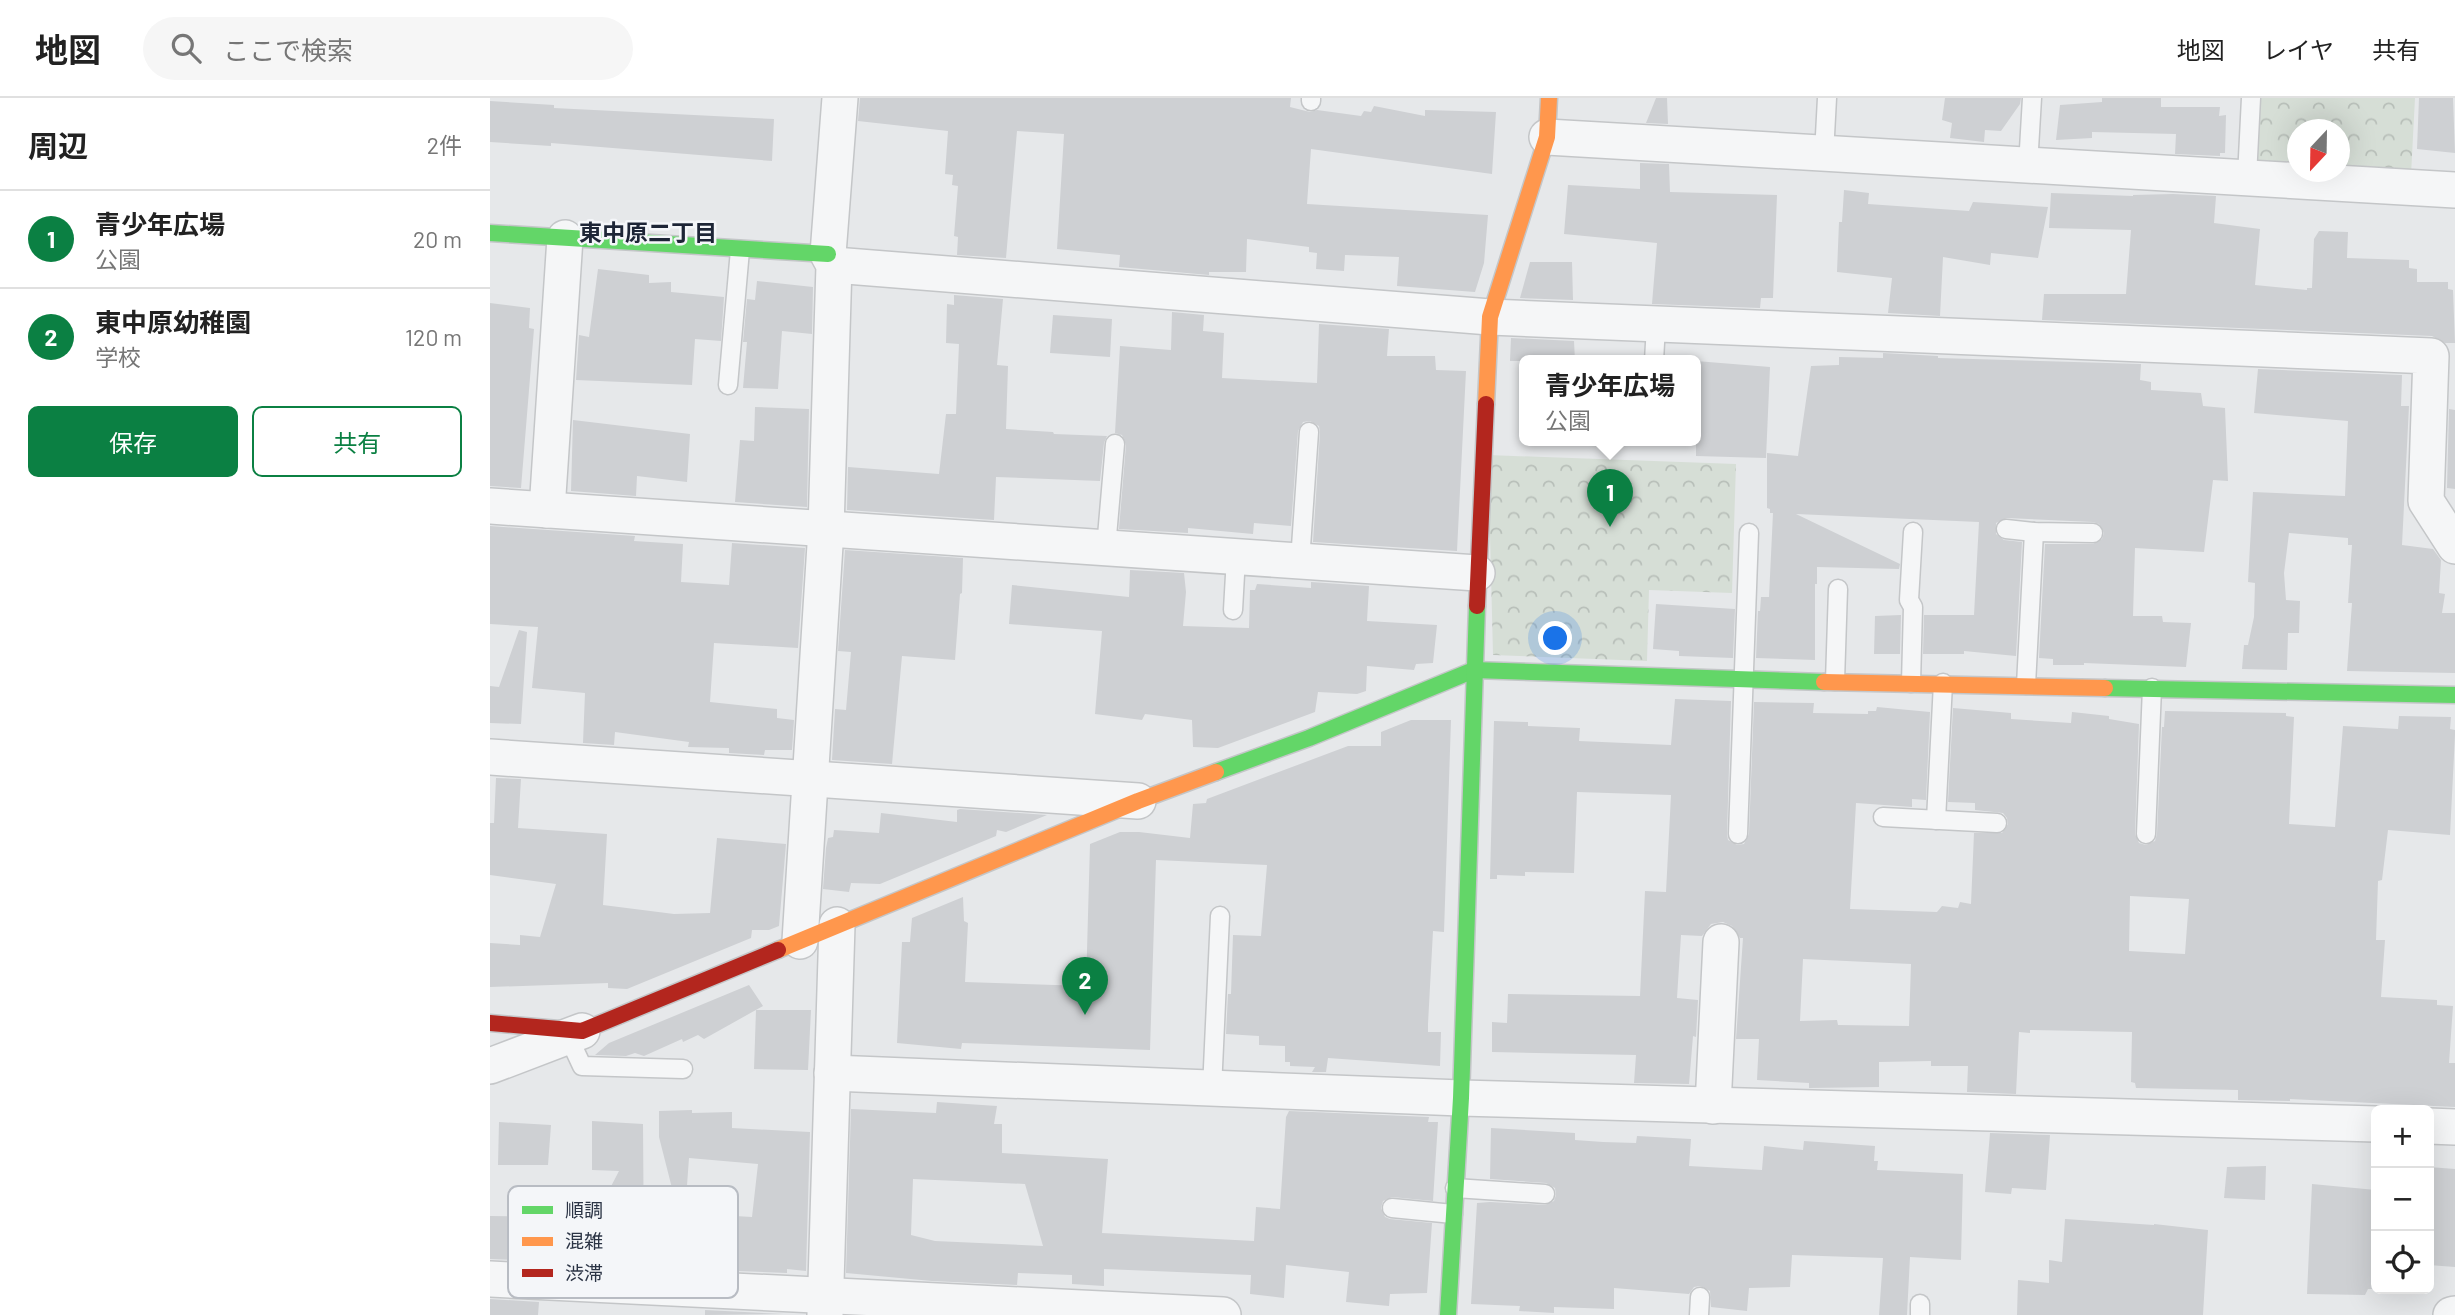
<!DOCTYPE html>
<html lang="ja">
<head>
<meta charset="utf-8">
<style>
	body { margin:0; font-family:Barlow,"Noto Sans JP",sans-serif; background:#f6f6f6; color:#222 }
	.controls { position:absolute; right:21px; bottom:21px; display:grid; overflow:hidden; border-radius:10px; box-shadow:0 7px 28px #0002 }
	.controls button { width:63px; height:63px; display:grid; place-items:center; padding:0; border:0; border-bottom:2px solid #e0e0e0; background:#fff; color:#222; font:35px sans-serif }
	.compass { position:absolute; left:1797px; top:21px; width:63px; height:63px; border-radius:50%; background:#fff; box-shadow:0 7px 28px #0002; rotate:202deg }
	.you { position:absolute; left:1066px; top:541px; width:24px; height:24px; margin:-18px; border:5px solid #fff; border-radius:50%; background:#1a73e8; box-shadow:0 0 0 10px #1a73e833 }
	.badge { display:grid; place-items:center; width:46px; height:46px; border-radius:50%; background:#0b8043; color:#fff; font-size:23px; font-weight:700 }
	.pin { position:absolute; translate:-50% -58px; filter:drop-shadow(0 2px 4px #0008) }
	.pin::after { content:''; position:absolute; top:37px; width:24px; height:21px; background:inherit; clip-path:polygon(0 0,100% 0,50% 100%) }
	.popup { position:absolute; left:1029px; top:257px; width:182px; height:91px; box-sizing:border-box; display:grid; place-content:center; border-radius:10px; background:#fff; filter:drop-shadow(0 2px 5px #0005); font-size:23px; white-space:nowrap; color:#767676 }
	.popup b { font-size:26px; color:#222 }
	.popup::after { content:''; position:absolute; left:50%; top:100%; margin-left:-14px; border:14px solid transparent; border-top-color:#fff }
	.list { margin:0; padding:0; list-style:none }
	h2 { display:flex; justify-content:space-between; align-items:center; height:91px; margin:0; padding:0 28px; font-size:30px }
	h2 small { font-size:23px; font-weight:400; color:#767676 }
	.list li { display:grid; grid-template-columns:46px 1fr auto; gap:21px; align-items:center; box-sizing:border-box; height:98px; padding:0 28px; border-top:2px solid #e0e0e0 }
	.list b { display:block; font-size:26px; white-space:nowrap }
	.list p { margin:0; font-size:23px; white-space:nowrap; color:#767676 }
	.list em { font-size:23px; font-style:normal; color:#767676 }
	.actions { display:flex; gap:14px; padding:21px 28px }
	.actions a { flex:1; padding:16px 0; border:2px solid #0b8043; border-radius:10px; text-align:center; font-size:24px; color:#0b8043 }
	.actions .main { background:#0b8043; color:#fff }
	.icon { flex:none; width:38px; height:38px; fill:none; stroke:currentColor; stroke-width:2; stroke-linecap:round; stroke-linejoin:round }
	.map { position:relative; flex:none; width:1965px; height:1217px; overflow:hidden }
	header { display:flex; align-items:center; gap:42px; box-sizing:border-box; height:98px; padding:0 35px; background:#fff; border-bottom:2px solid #e0e0e0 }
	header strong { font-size:33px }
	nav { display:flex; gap:38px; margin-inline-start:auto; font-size:24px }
	.search { width:490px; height:63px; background:#f6f6f6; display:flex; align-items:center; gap:18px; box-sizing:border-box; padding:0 24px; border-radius:38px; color:#767676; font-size:26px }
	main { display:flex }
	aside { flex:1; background:#fff }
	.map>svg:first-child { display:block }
	.park { fill:url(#park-crowns) }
	.building { fill:#ced0d3; fill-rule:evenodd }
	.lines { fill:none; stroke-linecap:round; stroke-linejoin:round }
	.lane-casing { stroke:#c4c6c8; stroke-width:21 }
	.street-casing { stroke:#c4c6c8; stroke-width:38 }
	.fast-casing { stroke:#c4c6c8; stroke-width:19 }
	.slow-casing { stroke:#c4c6c8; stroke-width:19 }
	.jam-casing { stroke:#c4c6c8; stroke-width:19 }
	.lane { stroke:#f5f6f7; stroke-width:18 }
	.street { stroke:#f5f6f7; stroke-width:35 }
	.fast { stroke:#63d668; stroke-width:16 }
	.slow { stroke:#ff974d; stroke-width:16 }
	.jam { stroke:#b3261e; stroke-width:16 }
	.labels { text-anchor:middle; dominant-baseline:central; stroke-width:5; stroke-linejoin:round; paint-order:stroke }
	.neighbourhood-label { font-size:23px; font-weight:bold; fill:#1d2536; stroke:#f4f6f9 }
	.key { fill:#f4f6f9; stroke:#b8bcc3; stroke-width:2 }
	.key-label { font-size:19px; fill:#2b3445 }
</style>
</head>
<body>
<header>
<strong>地図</strong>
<div class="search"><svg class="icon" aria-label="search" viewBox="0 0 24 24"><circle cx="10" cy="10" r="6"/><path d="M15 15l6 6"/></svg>ここで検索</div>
<nav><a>地図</a><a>レイヤ</a><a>共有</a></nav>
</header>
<main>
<aside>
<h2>周辺<small>2件</small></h2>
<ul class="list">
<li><span class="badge">1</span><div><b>青少年広場</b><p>公園</p></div><em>20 m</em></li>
<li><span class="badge">2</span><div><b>東中原幼稚園</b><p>学校</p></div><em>120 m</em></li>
</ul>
<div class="actions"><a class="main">保存</a><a>共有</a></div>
</aside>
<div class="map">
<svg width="1965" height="1217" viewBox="0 0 1965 1217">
	<defs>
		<pattern id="park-crowns" width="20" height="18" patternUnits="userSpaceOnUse" patternTransform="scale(1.75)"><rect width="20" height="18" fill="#d6ded6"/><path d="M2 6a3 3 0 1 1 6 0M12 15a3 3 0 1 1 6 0" fill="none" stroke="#b8bfb9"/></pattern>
	</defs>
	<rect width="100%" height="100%" fill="#e6e8ea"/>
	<g class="park">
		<polygon points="1768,0 1925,0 1921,77 1850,73 1850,32 1808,32 1807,71 1776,69 1765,59"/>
		<polygon points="998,357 1246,366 1242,495 1159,492 1157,563 1003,557"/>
	</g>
	<g class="building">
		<polygon points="370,0 801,0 800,9 820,14 827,12 871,18 874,13 881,14 884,8 935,18 935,12 1006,14 1002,76 821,51 817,106 998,117 994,165 985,194 907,188 909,159 855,157 854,173 826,171 827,155 819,154 819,149 757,141 756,174 719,174 719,177 629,169 630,157 567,151 574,36 527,33 516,160 467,157 468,139 464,138 468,88 462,87 463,77 455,76 458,33 368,23"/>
		<polygon points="1166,0 1177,0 1178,26 1156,25"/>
		<polygon points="1455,0 1531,0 1530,6 1511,33 1495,32 1494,44 1460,40 1462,25 1452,22"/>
		<polygon points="1612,0 1671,0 1671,9 1730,9 1729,18 1736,17 1735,55 1730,55 1730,58 1685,56 1686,36 1602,34 1602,40 1566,42 1570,7 1612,4"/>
		<polygon points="1929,0 1963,0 1965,55 1927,51"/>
		<polygon points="0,3 64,7 64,10 284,21 282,63 61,45 61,48 0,44"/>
		<polygon points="1150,65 1179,66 1180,94 1287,97 1283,200 1271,200 1270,210 1162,206 1167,145 1074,136 1078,87 1150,91"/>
		<polygon points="1354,92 1379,95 1378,106 1479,113 1483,104 1558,109 1548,160 1501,155 1500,167 1453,159 1450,218 1398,215 1402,180 1347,174 1349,124 1352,124"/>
		<polygon points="1561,95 1643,98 1643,97 1683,96 1726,98 1724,125 1770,131 1765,187 1817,192 1817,190 1822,190 1824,141 1829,133 1858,134 1857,160 1919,162 1919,170 1927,171 1927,184 1958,184 1958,191 1963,192 1965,245 1955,245 1942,238 1552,222 1554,196 1636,196 1641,132 1559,130"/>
		<polygon points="1040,164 1082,164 1083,202 1030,200"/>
		<polygon points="108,171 159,177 159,185 181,184 181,194 234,199 231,243 205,241 202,287 86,282 89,237 99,239"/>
		<polygon points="267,183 323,189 322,236 292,233 288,291 253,290 257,244 253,244 257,201 265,202"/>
		<polygon points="464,197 513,201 507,267 518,268 516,331 563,334 564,336 617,338 614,345 610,383 506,379 504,422 357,412 358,369 449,376 456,316 466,316 469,246 456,245 457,206 464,207"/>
		<polygon points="0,205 40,210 39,230 44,231 31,390 0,388"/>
		<polygon points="682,214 714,217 713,233 734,235 732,280 827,285 829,226 899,231 897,258 945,258 946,272 976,273 967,453 823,444 830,335 829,328 820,323 813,324 808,333 801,428 764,425 763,436 698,430 698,435 629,431 636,347 632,337 625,335 630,248 681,252"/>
		<polygon points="563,217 622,221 620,259 560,255"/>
		<polygon points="1021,240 1084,243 1085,263 1020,263"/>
		<polygon points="1393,255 1448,258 1448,260 1651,266 1650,282 1661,284 1661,292 1711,295 1713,308 1735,310 1738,383 1723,382 1714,454 1645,450 1643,518 1672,518 1673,524 1701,525 1696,569 1594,565 1594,567 1563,567 1563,561 1549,560 1555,446 1603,446 1612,441 1614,435 1609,426 1603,424 1517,420 1506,425 1506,436 1514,442 1532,444 1526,558 1474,553 1474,556 1433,556 1434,517 1484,517 1489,424 1306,416 1410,466 1409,471 1327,469 1327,486 1325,486 1325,562 1266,560 1268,513 1270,513 1271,499 1279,499 1283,415 1280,415 1280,411 1277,410 1277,355 1308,358 1321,268 1349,267 1349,259 1393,260"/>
		<polygon points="1206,263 1280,269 1276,360 1206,358"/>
		<polygon points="1768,271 1912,277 1911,308 1919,308 1912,447 1943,451 1951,462 1949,495 1955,496 1952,515 1965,515 1965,575 1857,573 1862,505 1858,505 1862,447 1858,447 1858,440 1799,435 1794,475 1796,502 1810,503 1809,535 1798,535 1797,572 1752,571 1754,547 1758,547 1764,519 1765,485 1758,484 1763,394 1855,398 1858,323 1764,315"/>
		<polygon points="265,309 319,311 317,409 245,404 250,342 264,343"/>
		<polygon points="1959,311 1965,312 1965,391 1957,390"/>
		<polygon points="83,322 200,336 197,384 147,378 146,398 81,393"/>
		<polygon points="0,428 145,438 144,443 193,446 191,484 239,487 242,445 315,450 308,550 224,545 220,604 287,611 287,620 304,622 302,652 275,652 274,657 239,655 239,650 198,649 199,644 125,634 124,647 93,645 95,595 42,590 48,529 0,526"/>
		<polygon points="355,452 473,460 472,495 470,496 465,562 412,558 402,666 342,662 345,611 356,612 361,554 348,553"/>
		<polygon points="640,472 694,475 696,494 693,528 759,530 760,492 765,492 767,486 821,490 821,484 879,488 877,523 947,527 943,565 926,566 924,572 877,568 876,593 867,596 828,594 825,614 728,650 703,649 702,622 655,616 652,622 605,616 612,533 519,526 522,487 639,499"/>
		<polygon points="1166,506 1245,511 1243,560 1189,558 1189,553 1163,551"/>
		<polygon points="1411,517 1410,556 1384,556 1385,518"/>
		<polygon points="29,532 37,534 31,626 0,625 0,588 9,589"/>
		<path d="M 1185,601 L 1241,603 L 1237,736 L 1238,742 L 1247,747 L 1254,746 L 1259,736 L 1264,604 L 1324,605 L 1323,615 L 1378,616 L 1378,613 L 1386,613 L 1387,609 L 1440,614 L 1436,702 L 1422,701 L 1422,709 L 1366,705 L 1360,811 L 1447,814 L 1452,808 L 1468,810 L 1470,804 L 1481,806 L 1484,735 L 1512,735 L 1518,726 L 1517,720 L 1513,715 L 1485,712 L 1485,705 L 1458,704 L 1463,610 L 1521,615 L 1521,621 L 1581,625 L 1582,614 L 1619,618 L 1619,621 L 1649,626 L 1645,736 L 1649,745 L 1656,747 L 1665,743 L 1667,736 L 1672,629 L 1674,629 L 1675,613 L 1796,615 L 1796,618 L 1804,619 L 1799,726 L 1845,729 L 1853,628 L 1908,631 L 1909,618 L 1961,619 L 1960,631 L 1965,632 L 1965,637 L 1960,737 L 1898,732 L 1892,782 L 1888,783 L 1886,842 L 1895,842 L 1891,899 L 1947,902 L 1947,907 L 1963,908 L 1959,965 L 1965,965 L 1965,1009 L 1800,1001 L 1800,1003 L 1748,1002 L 1748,992 L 1646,990 L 1645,985 L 1641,984 L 1642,934 L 1540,932 L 1540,935 L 1529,934 L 1526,996 L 1477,994 L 1478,968 L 1441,968 L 1441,963 L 1389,964 L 1389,989 L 1319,990 L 1319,985 L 1267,982 L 1269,941 L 1246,941 L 1253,840 L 1250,840 L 1242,828 L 1233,824 L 1221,826 L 1212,838 L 1191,837 L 1187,900 L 1208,902 L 1206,939 L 1203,938 L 1199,986 L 1144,985 L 1146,957 L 1002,954 L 1002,924 L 1017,925 L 1018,896 L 1150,898 L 1155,793 L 1176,794 L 1181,697 L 1087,694 L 1084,775 L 1035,774 L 1035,778 L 1007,777 L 1007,781 L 1000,781 L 1004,623 L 1038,624 L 1038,628 L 1090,630 L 1089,643 L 1181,647 ZM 1640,798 L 1699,801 L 1695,856 L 1639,853 ZM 1313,861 L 1421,866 L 1419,928 L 1348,927 L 1347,922 L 1310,923 Z"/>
		<polygon points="921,622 961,622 954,834 943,833 938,926 938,934 951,934 950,968 838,960 836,974 822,974 825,969 800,968 800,964 795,964 795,948 769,947 769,938 736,936 738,896 741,896 743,837 771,838 777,767 666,762 660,952 472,945 471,951 407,945 412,844 420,844 422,820 473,799 474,823 478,825 475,884 596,888 600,746 630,734 649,734 700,740 703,706 716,705 717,701 858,648 891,648 891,634"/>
		<polygon points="6,680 31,681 28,730 117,736 113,807 184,816 220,815 227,740 296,746 289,828 279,832 262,832 261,840 137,891 118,890 118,885 0,889 0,845 30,847 30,837 50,839 66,786 0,777 0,725 4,725"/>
		<polygon points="470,711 557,717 516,734 507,732 506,738 390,786 361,785 359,794 333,791 336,750 338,740 343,739 344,732 389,735 391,715 467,724 467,712"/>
		<polygon points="259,887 273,908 214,941 208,937 193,944 192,941 154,958 145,955 136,958 105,957 119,945"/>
		<polygon points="266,912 321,912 318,972 264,971"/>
		<path d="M 447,1004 L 507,1008 L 504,1026 L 512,1026 L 512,1055 L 618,1061 L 612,1135 L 764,1143 L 766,1109 L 790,1111 L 796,1019 L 799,1013 L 939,1019 L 938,1024 L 948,1024 L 943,1103 L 902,1099 L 893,1103 L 891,1110 L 895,1119 L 900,1121 L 942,1125 L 937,1195 L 900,1196 L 899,1208 L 856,1204 L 859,1174 L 796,1167 L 794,1200 L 760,1196 L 761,1177 L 614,1171 L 614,1188 L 582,1186 L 582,1177 L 528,1175 L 527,1187 L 442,1183 L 356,1175 L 361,1011 L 446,1015 ZM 423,1081 L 535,1086 L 553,1148 L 445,1143 L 421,1137 Z"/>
		<path d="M 202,1012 L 202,1015 L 242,1014 L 242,1030 L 320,1034 L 316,1173 L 297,1171 L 297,1175 L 220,1172 L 221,1162 L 200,1161 L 169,1039 L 169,1013 ZM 199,1060 L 268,1066 L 262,1119 L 195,1115 Z"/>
		<polygon points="102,1023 153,1026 154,1166 101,1166 102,1125 129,1073 102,1072"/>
		<polygon points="9,1024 61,1027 58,1067 8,1067"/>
		<polygon points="1001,1030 1085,1035 1085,1042 1113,1044 1146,1045 1147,1038 1201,1041 1199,1068 1272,1072 1274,1048 1313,1052 1314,1043 1385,1048 1384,1063 1388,1063 1387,1072 1473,1076 1471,1162 1420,1159 1417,1217 1389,1217 1393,1160 1302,1157 1300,1189 1259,1190 1257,1213 1221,1209 1220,1193 1210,1188 1204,1189 1199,1196 1124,1190 1124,1211 1064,1209 1064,1215 1029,1213 1030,1208 981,1206 987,1105 1000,1104 1055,1107 1064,1103 1066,1097 1065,1090 1056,1085 1000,1081"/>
		<polygon points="1500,1035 1560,1037 1556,1092 1522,1090 1521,1096 1495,1094"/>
		<polygon points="1776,1068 1775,1102 1734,1100 1737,1069"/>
		<polygon points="1939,1069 1965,1071 1965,1169 1939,1167"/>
		<polygon points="1822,1086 1886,1092 1886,1191 1878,1191 1875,1197 1817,1196"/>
		<polygon points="0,1118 55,1119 51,1163 0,1161"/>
		<polygon points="1575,1121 1664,1127 1664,1126 1718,1132 1713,1217 1527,1217 1528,1182 1559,1185 1559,1162 1572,1164"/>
		<polygon points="0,1201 49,1204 48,1217 0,1217"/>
		<polygon points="215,1212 294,1216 215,1217"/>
	</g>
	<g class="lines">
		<defs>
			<g id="lane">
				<polyline points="821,3 821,0"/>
				<polyline points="1334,56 1337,0"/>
				<polyline points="1538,68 1542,0"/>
				<polyline points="1757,79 1761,0"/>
				<polyline points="1164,263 1166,227"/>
				<polyline points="238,287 250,152"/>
				<polyline points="1516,431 1544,434 1603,435"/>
				<polyline points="616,450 625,346"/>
				<polyline points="810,463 819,334"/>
				<polyline points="743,512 746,459"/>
				<polyline points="1345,583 1348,491"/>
				<polyline points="1421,585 1423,509 1419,502 1423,434"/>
				<polyline points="1536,587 1544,434"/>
				<polyline points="1393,719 1507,725"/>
				<polyline points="1446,722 1453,585"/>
				<polyline points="1248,736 1259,435"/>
				<polyline points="1656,736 1662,590"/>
				<polyline points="78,938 92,968 193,971"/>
				<polyline points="722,991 730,818"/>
				<polyline points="965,1090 1055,1096"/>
				<polyline points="902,1110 963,1116"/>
				<polyline points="1209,1217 1210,1199"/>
				<polyline points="1430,1217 1430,1206"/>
			</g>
			<g id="street">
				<polyline points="1057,39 1965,92"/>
				<polyline points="344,167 1000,219 1941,258 1936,403 1965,448"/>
				<polyline points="0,408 987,475"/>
				<polyline points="57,412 75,140"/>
				<polyline points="0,659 648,703"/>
				<polyline points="310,843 336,431 344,167 338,156 350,0"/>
				<polyline points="0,968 92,933"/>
				<polyline points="342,975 971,1000 1886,1026"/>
				<polyline points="1223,1008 1231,844"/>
				<polyline points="1939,1028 1965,1029"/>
				<polyline points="0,1181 733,1217"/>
				<polyline points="335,1217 347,827"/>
				<polyline points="1961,1217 1965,1216"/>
			</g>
			<g id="fast">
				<polyline points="0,135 338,156"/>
				<polyline points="1615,590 1965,597"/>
				<polyline points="726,674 819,640 984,572 1334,584"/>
				<polyline points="958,1217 971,1000 987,508"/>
			</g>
			<g id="slow">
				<polyline points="996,306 1000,219 1057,39 1059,0"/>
				<polyline points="1334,584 1615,590"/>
				<polyline points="288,852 648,703 726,674"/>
			</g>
			<g id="jam">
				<polyline points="987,508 996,306"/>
				<polyline points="0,925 92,933 288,852"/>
			</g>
		</defs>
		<use href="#lane" class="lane-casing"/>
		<use href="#street" class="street-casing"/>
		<use href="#fast" class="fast-casing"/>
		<use href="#slow" class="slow-casing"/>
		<use href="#jam" class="jam-casing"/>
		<use href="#lane" class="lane"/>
		<use href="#street" class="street"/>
		<use href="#fast" class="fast"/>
		<use href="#slow" class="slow"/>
		<use href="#jam" class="jam"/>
	</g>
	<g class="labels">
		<g class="neighbourhood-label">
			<text x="158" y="134">東中原二丁目</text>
		</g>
	</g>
	<rect x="18" y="1088" width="230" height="112" rx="10" class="key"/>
	<rect x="32" y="1108" width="31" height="8" fill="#63d668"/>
	<rect x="32" y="1139" width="31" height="9" fill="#ff974d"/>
	<rect x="32" y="1171" width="31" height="8" fill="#b3261e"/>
	<g class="key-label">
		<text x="75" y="1119">順調</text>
		<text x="75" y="1150">混雑</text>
		<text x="75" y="1182">渋滞</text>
	</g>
</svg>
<div class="controls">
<button>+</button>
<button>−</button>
<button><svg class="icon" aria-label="locate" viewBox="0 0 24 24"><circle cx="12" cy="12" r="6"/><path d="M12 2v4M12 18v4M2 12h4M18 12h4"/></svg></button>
</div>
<svg class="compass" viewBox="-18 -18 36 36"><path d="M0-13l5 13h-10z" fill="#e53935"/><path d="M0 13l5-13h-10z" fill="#767676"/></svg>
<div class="you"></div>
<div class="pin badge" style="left:1120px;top:429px">1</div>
<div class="popup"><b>青少年広場</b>公園</div>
<div class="pin badge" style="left:595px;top:917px">2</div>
</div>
</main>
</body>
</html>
